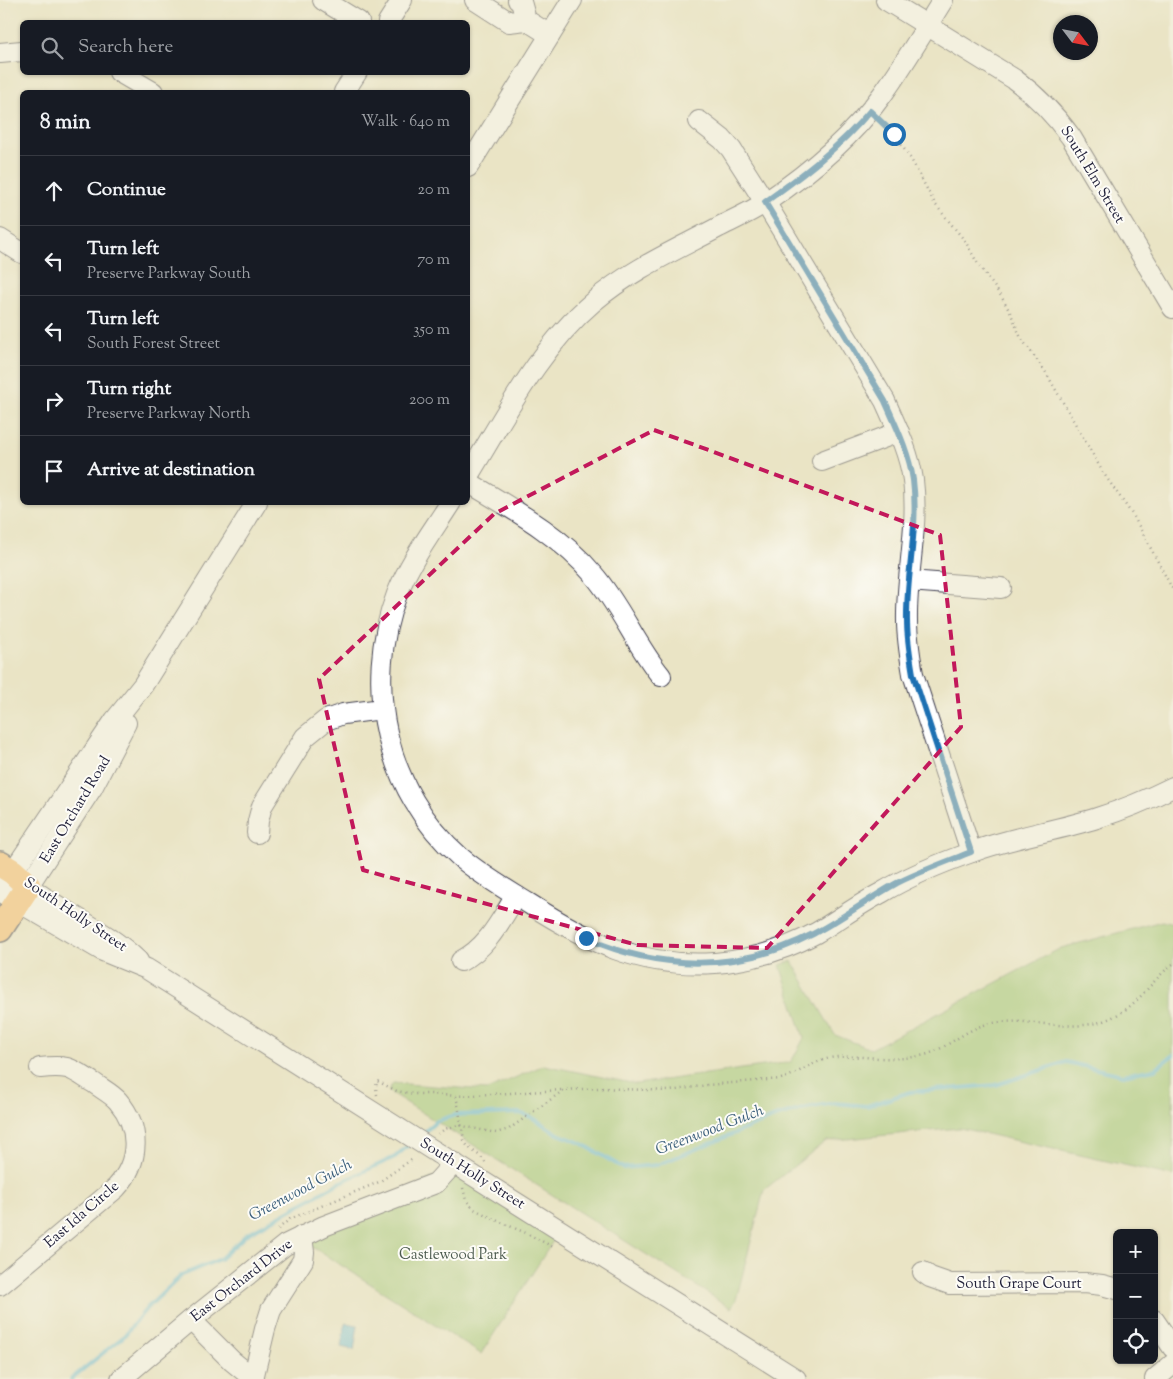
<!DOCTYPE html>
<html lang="en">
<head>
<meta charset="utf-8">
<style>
	body { margin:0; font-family:"Sorts Mill Goudy",serif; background:#242831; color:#f1f3f6 }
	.controls { position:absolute; right:15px; bottom:15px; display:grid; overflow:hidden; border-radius:8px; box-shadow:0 1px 4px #0004 }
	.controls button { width:45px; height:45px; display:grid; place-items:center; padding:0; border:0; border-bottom:1px solid #363941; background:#171b24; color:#f1f3f6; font:25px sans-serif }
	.compass { position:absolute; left:1053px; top:15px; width:45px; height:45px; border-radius:50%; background:#171b24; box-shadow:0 1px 4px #0004; rotate:122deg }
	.stop { position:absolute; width:15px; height:15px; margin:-11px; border:4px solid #1f6fb2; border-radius:50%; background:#fff }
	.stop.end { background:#1f6fb2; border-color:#fff; box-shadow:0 1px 5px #0008 }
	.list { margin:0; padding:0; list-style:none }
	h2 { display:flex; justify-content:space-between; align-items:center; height:65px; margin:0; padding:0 20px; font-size:21px }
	h2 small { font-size:16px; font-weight:400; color:#9ea1a6 }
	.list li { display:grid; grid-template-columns:32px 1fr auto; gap:15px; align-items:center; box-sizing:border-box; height:70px; padding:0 20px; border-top:1px solid #363941 }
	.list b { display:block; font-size:19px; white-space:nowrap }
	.list p { margin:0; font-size:16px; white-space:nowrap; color:#9ea1a6 }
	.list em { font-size:16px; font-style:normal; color:#9ea1a6 }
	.icon { flex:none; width:28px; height:28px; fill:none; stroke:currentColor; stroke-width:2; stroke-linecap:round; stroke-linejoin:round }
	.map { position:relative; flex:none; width:1173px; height:1379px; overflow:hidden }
	.search { position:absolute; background:#171b24; box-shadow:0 1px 4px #0004; left:20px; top:20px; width:450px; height:55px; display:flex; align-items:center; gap:12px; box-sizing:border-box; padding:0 18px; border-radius:8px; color:#9ea1a6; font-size:19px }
	.panel { position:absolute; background:#171b24; box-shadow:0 1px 4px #0004; left:20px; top:90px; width:450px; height:415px; border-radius:8px }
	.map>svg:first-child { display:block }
	.green { fill:#9cc774; stroke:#5f7458 }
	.water { fill:#5db8db; stroke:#406d8b }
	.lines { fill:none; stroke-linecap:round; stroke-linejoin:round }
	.stream { stroke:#5db8db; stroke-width:4 }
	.minor-casing { stroke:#403f50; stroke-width:22 }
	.major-casing { stroke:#403f50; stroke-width:28 }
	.path { stroke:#403f50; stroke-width:2.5; stroke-dasharray:1 4; stroke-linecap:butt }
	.minor { stroke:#fff; stroke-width:20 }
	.major { stroke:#fcbd6e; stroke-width:25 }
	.minor-bridge-casing { stroke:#403f50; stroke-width:22; stroke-linecap:butt }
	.path-bridge { stroke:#403f50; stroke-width:2.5; stroke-dasharray:1 4; stroke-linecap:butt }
	.minor-bridge { stroke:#fff; stroke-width:20 }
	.route { stroke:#1f6fb2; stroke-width:6 }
	.marked { fill:none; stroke:#c2185b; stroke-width:4; stroke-dasharray:10 6; stroke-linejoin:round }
	.labels { text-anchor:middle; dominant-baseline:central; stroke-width:4; stroke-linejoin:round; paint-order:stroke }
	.street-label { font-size:15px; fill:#22223b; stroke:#fdfcf7 }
	.park-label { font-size:15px; fill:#4d5c4f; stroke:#fdfcf7 }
	.water-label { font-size:16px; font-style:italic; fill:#3a5e7b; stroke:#fdfcf7 }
</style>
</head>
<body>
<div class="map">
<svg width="1173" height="1379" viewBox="0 0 1173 1379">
	<rect width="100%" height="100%" fill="#fdfcf7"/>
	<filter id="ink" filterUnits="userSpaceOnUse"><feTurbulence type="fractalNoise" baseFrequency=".02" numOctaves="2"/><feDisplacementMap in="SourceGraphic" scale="10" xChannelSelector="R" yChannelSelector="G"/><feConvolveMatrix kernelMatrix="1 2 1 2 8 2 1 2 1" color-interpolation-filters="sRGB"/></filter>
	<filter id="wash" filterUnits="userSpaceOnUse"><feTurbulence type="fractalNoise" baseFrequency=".0096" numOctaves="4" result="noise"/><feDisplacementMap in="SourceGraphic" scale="20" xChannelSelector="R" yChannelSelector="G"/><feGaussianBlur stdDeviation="1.12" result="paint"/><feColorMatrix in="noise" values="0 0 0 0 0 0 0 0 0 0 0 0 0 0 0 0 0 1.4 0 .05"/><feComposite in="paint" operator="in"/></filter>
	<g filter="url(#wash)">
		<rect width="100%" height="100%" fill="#eae4c5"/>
		<g class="green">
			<polygon points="1162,921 1173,924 1173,1176 960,1128 826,1141 764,1190 736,1300 731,1308 388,1091 393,1083 487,1090 544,1065 636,1084 791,1062 804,1038 780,965 792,961 835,1035 871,1049 1061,948"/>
			<polygon points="449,1170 555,1238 481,1354 298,1238"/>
		</g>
		<polygon class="water" points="345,1323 358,1325 354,1350 341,1347"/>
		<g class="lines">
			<g class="stream">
				<polyline points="421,1135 437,1121 455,1115 520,1113 533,1118 558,1134 581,1143 623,1168 657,1165 775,1117 807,1108 834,1103 867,1106 910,1092 996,1085 1066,1062 1123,1075 1155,1069 1173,1055"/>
				<polyline points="71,1379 123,1337 147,1308 182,1275 220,1259 247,1234 339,1183 395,1157 410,1144"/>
			</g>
		</g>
	</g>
	<g filter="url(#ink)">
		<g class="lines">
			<defs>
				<g id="minor">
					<polyline points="323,0 359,22"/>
					<polyline points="475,0 509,22 526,20 550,35"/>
					<polyline points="518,0 521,2 526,20"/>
					<path d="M 886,0 L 1014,79 C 1036,95 1055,115 1071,137 L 1173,308"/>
					<polyline points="388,22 402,0"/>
					<polyline points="0,53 22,51"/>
					<polyline points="119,72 153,92"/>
					<polyline points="344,92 357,72"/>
					<path d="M 699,121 L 722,139 L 731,149 L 765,202 L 885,401 C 896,426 909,452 913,480 C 919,527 906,574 907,621 C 907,639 910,656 913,674 L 971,852"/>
					<polyline points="468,167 572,0"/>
					<polyline points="0,239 22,253"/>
					<polyline points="822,461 899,432"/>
					<path d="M 468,476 C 505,416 539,348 593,302 C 630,270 676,250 719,227 C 735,219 751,212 766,202 C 809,173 851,138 882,95 C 904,65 923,32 943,0"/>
					<path d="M 468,482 C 512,509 559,534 593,574 C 620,605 635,644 661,676"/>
					<path d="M 451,502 C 432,532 410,561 397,594 C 362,685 386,792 460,857 C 481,875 505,889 528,903 C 589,942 640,968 715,963 C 750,960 785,950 816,933 C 838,920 858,905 881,893 C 909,876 941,863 972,852 C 1012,837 1056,831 1097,818 C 1123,810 1149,799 1173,787"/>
					<polyline points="909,581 1001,588"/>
					<path d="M 126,723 L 92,788 L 28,886 C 63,913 106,930 138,961"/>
					<polyline points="257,833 258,821 262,806 305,737 326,720 343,714 382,709"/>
					<polyline points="0,891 115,720 143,685 257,502"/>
					<polyline points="5,894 103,951 147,969 398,1128"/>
					<path d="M 461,961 C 488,947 500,921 516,896"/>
					<polyline points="439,1154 796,1379"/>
					<polyline points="923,1272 930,1277 950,1284 1085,1283 1102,1285 1117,1289"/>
					<path d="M 0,1285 L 116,1188 C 140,1162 141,1128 118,1101 C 112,1094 102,1089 94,1083 C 85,1078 77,1071 67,1068 C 58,1066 49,1067 40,1068"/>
					<polyline points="191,1320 232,1361 254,1379"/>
					<polyline points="1154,1320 1173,1348"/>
					<polyline points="121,1379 191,1320 285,1245 324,1226 436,1183 454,1163"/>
					<polyline points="253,1379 265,1329 271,1310 303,1260 304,1252 302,1236"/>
					<polyline points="1155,1379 1173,1364"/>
				</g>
				<polyline id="major" points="0,864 13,872 28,886 0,929"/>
			</defs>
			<use href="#minor" class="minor-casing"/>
			<use href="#major" class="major-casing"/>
			<g class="path">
				<polyline points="882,122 894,134 911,159 935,204 965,241 978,264 1001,296 1011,314 1021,338 1045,371 1104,474 1134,517 1173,590"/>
				<polyline points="377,1095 376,1088 377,1081 397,1091 414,1094 431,1094 456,1096 562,1090"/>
				<polyline points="456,1096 458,1105"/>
				<path d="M 438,1134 L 445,1129 L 458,1125 L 496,1133 L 509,1129 L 564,1090 L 599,1088 L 670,1091 L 707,1085 L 781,1079 C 801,1073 815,1059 837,1057 C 869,1055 896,1063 928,1054 C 951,1046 969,1026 993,1023 C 1029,1017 1068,1033 1103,1021 C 1138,1009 1147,984 1173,964"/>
				<path d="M 464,1140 C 468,1151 481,1153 486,1164"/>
				<polyline points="463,1188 466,1200 474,1209 498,1221 526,1233 553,1247"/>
				<polyline points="278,1229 290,1219 379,1182 414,1158"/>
			</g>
			<use href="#minor" class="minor"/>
			<use href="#major" class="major"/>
			<defs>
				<polyline id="minor-bridge" points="398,1128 439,1154"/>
			</defs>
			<use href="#minor-bridge" class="minor-bridge-casing"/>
			<polyline class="path-bridge" points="458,1105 464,1140"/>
			<use href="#minor-bridge" class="minor-bridge"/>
		</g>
	</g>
	<g class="lines" filter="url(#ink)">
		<path class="route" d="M 586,938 C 661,971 739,972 813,934 C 842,919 868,899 897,883 C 921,871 946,862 971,852 L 913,674 C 910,656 907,639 907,621 C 906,574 919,527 913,480 C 909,452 896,426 885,401 L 765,202 C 803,175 840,147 870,111 L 894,134"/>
	</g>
	<path d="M0 0H1173V1379H0ZM 654,430 L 940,535 L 961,727 L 767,948 L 637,945 L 363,870 L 319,679 L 494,514 Z" fill="#eae4c5" fill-opacity=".55" fill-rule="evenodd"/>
	<path class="marked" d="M 654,430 L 940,535 L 961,727 L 767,948 L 637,945 L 363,870 L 319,679 L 494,514 Z"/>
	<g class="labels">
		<g class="street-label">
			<text transform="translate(1092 175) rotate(59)">South Elm Street</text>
			<text transform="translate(76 810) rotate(-59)">East Orchard Road</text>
			<text transform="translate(75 915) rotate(34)">South Holly Street</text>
			<text transform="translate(472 1174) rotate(32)">South Holly Street</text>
			<text transform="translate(82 1215) rotate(-41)">East Ida Circle</text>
			<text transform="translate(242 1281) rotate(-38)">East Orchard Drive</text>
			<text x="1019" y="1284">South Grape Court</text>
		</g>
		<g class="park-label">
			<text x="453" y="1255">Castlewood Park</text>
		</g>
		<g class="water-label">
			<text transform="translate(710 1131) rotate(-21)">Greenwood Gulch</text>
			<text transform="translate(301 1191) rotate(-28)">Greenwood Gulch</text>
		</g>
	</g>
</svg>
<div class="controls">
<button>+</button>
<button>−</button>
<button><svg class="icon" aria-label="locate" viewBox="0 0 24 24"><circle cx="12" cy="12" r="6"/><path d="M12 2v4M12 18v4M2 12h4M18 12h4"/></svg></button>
</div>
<svg class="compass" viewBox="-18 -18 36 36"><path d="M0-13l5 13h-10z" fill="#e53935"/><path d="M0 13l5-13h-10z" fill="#9ea1a6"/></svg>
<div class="stop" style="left:894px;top:134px"></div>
<div class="stop end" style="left:586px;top:938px"></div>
<div class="search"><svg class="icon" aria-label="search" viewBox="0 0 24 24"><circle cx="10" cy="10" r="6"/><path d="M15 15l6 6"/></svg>Search here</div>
<section class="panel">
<h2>8 min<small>Walk · 640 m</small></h2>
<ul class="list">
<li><svg class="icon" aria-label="ahead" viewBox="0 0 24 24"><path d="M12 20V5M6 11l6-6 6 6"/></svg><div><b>Continue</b></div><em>20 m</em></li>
<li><svg class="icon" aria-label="left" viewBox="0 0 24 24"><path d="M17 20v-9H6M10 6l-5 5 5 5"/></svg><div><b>Turn left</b><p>Preserve Parkway South</p></div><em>70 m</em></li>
<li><svg class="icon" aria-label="left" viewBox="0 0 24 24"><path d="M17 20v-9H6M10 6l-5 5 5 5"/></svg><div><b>Turn left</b><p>South Forest Street</p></div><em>350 m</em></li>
<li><svg class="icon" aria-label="right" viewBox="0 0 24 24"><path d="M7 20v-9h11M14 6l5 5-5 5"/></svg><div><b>Turn right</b><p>Preserve Parkway North</p></div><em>200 m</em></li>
<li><svg class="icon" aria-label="arrive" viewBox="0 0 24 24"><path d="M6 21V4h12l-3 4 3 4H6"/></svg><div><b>Arrive at destination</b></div></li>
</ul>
</section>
</div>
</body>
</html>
